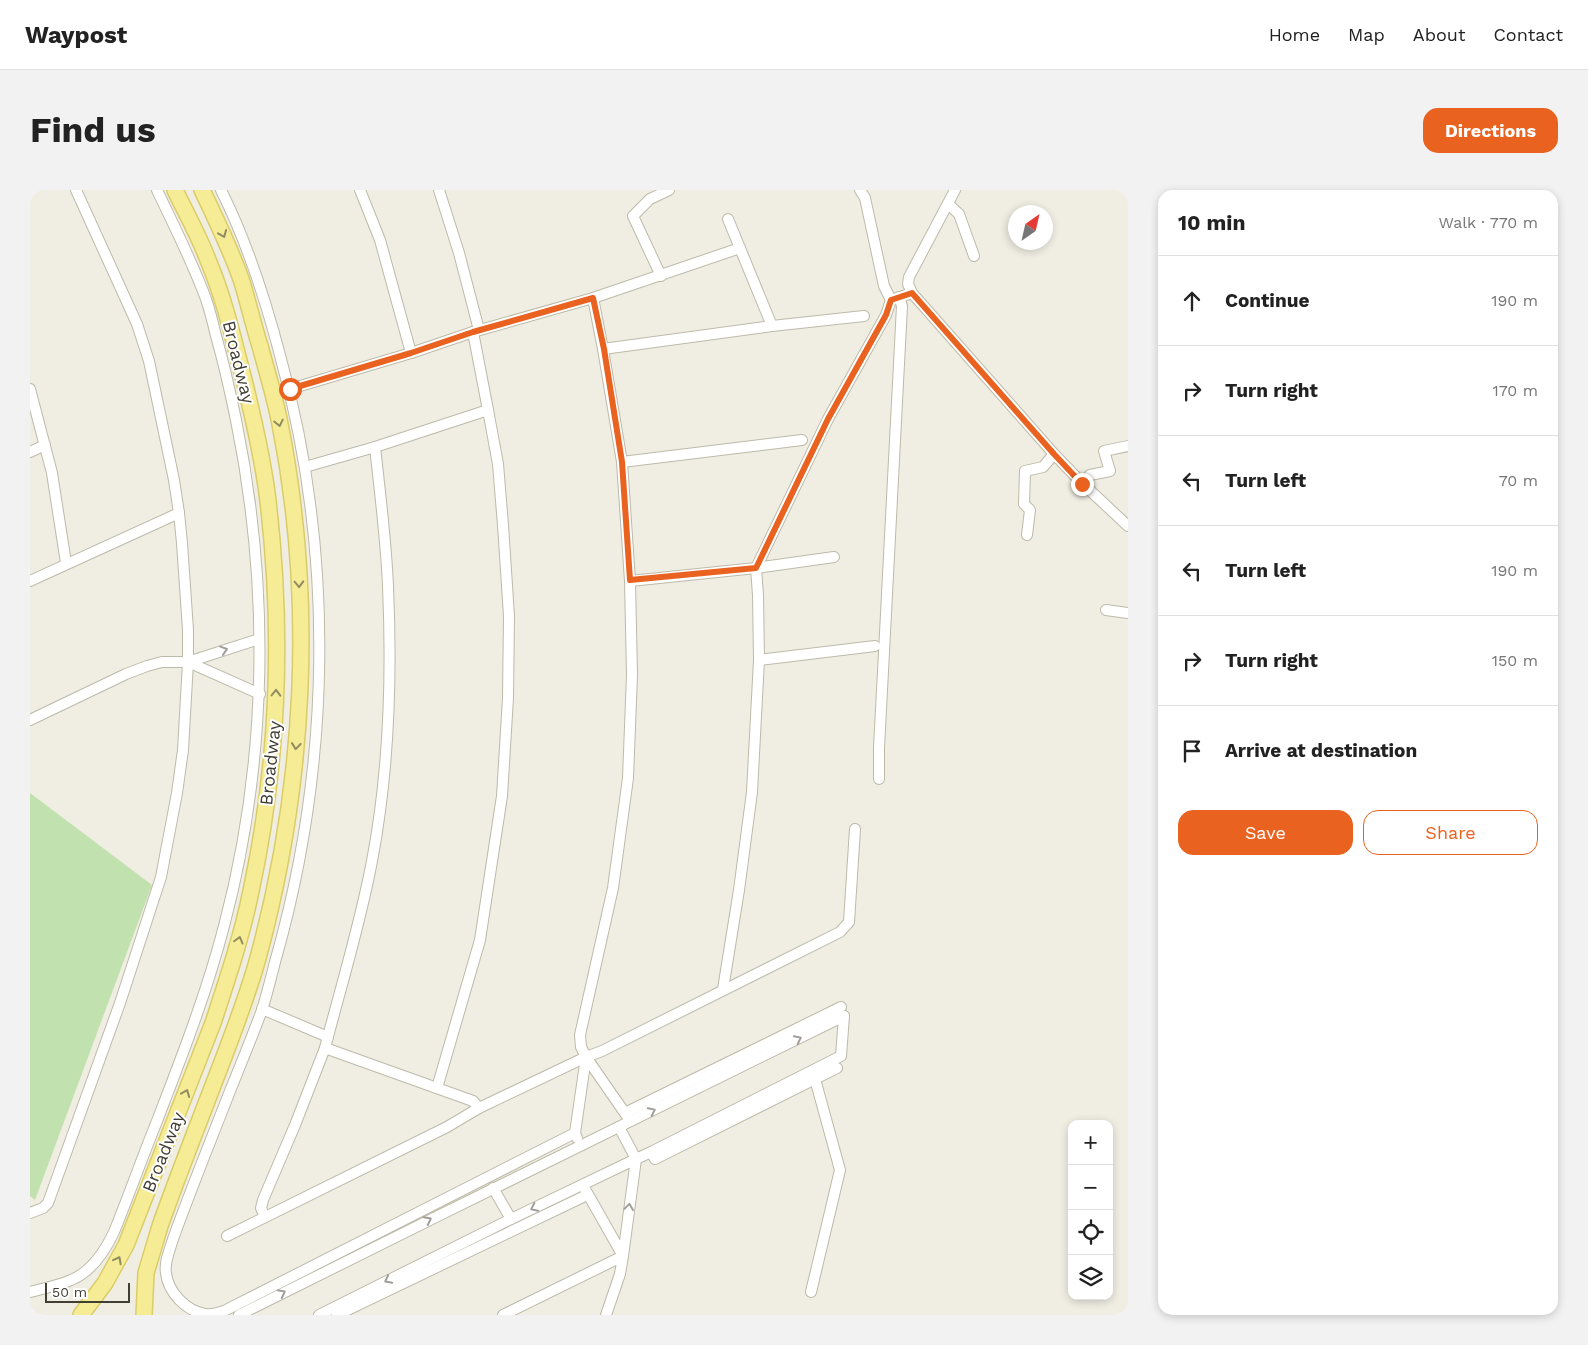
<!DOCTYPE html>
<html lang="en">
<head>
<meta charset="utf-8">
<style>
	body { margin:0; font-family:"Work Sans",sans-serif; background:#f2f2f2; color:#222 }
	.controls { position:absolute; right:15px; bottom:15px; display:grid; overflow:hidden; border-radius:10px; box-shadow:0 2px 8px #0003 }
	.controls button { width:45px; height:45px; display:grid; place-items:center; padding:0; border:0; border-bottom:1px solid #e0e0e0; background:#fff; color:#222; font:25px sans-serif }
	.compass { position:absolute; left:978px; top:15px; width:45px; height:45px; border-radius:50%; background:#fff; box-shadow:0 2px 8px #0003; rotate:34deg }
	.scale { position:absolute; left:15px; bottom:12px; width:85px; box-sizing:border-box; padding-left:5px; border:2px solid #413e34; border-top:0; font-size:14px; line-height:18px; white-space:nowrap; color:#413e34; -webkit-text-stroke:4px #fff; paint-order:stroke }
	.stop { position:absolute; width:15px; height:15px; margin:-11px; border:4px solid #ea6220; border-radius:50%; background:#fff }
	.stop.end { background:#ea6220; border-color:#fff; box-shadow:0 1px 5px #0008 }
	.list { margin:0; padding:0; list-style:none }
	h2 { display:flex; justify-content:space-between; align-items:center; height:65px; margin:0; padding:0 20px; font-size:21px }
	h2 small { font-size:16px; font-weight:400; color:#767676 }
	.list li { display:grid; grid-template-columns:32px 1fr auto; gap:15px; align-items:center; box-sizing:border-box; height:90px; padding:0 20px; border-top:1px solid #e0e0e0 }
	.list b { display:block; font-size:19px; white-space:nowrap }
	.list em { font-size:16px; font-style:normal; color:#767676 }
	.actions { display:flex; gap:10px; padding:15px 20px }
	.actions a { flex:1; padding:11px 0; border:1px solid #ea6220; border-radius:15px; text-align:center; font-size:18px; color:#ea6220 }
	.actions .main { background:#ea6220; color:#fff }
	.icon { flex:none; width:28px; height:28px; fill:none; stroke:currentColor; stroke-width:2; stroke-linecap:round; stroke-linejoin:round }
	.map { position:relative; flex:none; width:1098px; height:1125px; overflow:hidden; border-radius:15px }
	header { display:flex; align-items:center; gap:30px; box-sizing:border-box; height:70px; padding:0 25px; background:#fff; border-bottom:1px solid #e0e0e0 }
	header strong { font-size:24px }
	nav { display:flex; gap:28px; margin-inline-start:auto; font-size:18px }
	.intro { display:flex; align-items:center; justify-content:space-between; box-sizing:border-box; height:120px; padding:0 30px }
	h1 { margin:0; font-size:35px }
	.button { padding:12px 22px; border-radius:15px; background:#ea6220; color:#fff; font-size:18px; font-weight:700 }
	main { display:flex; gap:30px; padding:0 30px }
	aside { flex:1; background:#fff; border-radius:15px; box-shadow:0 2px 8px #0003 }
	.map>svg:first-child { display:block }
	.green { fill:#c1e2ae }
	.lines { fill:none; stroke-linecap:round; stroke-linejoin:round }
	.minor-casing { stroke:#bdbaa9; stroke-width:12 }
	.primary-casing { stroke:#dacc67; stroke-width:18 }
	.minor { stroke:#fff; stroke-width:10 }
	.primary { stroke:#f6ec95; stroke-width:15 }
	.oneway { stroke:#928c60 }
	.oneway2 { stroke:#a09e9a }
	.route { stroke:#ea6220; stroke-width:6 }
	.labels { text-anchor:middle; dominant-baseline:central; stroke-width:4; stroke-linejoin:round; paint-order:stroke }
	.street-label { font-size:18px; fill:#413e34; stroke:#fff }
</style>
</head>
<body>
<header>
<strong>Waypost</strong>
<nav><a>Home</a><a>Map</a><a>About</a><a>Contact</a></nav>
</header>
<div class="intro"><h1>Find us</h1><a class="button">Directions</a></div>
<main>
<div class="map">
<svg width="1098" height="1125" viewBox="0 0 1098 1125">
	<rect width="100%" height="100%" fill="#f0eee3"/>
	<polygon class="green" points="0,603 122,695 5,1010 0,1006"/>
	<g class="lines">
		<defs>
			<g id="minor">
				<path d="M 191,0 C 218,54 236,111 251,169 C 305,366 301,576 245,772 C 241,788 237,804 232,820 C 222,847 211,874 200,901 C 181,950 161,999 143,1049 C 140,1060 134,1072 136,1083 C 138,1102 156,1121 175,1124 C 182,1125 188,1123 194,1121 L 545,943"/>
				<polyline points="330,0 350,50 381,163"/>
				<polyline points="409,0 429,63 449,140"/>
				<polyline points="830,0 835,8 854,96 861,110"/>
				<polyline points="925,0 879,87 878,94 882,103 1024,264 1052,293 1098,336"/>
				<polyline points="918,14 929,24 944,66"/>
				<polyline points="698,29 742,136"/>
				<polyline points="631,86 603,26 620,9 639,0"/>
				<polyline points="563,108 573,159 592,272 600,391 726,378 804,367"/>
				<polyline points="443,142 458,220"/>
				<polyline points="573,159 742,136 834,126"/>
				<polyline points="0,199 22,283 36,373"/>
				<polyline points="242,202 260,199 381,163 443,142 563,108 710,58"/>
				<path d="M 345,257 C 350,303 356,349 358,396 C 362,487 359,582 342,671 C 330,735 311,796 295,858 L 443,911 L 449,918"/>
				<polyline points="0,262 15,255"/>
				<polyline points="592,272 772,250"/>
				<polyline points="275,277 345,257 458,220 468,274 473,335 479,426 478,508 472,606 450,750 407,898"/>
				<polyline points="1052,293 1060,285 1080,281 1074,261 1098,256"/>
				<polyline points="997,345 1000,320 994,314 995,281 1013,277 1024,264"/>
				<polyline points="0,391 149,323"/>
				<polyline points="1076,420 1098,423"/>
				<polyline points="729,470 845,456"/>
				<polyline points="158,472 230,504"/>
				<polyline points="0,530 96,484 117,476 132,472 158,472 229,449"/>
				<polyline points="849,589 849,558 872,116 869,107"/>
				<polyline points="693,799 709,700 722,602 729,470 728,405 726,378 798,229 856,125 861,110 882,103"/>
				<polyline points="232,819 298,847"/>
				<polyline points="556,867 551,857 550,845 583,698 598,588 602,485 600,391"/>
				<polyline points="595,923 811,817"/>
				<polyline points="589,937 606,969 621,962 811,866 814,826"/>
				<polyline points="547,948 545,943 556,867 599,929"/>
				<polyline points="621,962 625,969 807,878"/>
				<polyline points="463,998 481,1029"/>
				<polyline points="555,999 593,1066"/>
				<polyline points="0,1023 13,1018 18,1013 90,813 131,687 147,603 153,560 158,472 158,440 152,353 149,323 144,290 119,171 107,134 46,0"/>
				<polyline points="235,1027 231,1018 233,1010 265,935 295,858"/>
				<polyline points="197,1046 417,937 449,918 556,867 572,861 810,742 819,732 825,639"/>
				<path d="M 0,1102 C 14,1098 28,1096 41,1090 C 61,1082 75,1061 84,1042 C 99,1005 112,968 127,931 C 152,866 177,802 194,736 C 238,570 240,397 206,230 C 200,201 194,174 186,146 C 183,133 180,121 176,109 C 162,71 144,36 127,0"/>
				<polyline points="781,1102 810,980 785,889"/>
				<path d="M 209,1125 C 410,1024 612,926 814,826"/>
				<polyline points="289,1125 481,1029 606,969 593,1066"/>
				<polyline points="307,1125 557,1005"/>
				<polyline points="473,1125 593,1066 590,1084 576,1125"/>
			</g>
			<g id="primary">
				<path d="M 51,1125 L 75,1093 L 96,1055 L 183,833 C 197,790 212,746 221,701 C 248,576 253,447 239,320 C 235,278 225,235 215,194 C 204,152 195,110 178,70 C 169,46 156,23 145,0"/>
				<path d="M 114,1125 L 116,1083 L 130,1036 C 148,985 168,935 187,885 C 202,846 217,808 228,768 C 275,595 285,411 250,234 C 245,208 237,182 230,156 C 223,134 218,111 211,89 C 200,58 186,29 172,0"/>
			</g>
		</defs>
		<use href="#minor" class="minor-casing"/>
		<use href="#primary" class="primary-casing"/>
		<use href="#minor" class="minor"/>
		<use href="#primary" class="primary"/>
	</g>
	<defs><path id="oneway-chevron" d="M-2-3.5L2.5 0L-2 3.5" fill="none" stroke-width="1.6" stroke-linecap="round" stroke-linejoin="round" transform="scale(1.25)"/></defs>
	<g class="oneway">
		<use href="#oneway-chevron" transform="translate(193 44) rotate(68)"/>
		<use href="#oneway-chevron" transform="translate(249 233) rotate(78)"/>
		<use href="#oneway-chevron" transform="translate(269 394) rotate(88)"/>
		<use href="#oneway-chevron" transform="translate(246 503) rotate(-89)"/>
		<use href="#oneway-chevron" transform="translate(266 556) rotate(96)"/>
		<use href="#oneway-chevron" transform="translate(209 750) rotate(-75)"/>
		<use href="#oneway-chevron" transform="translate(156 903) rotate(-68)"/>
		<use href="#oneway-chevron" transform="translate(88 1070) rotate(-62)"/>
	</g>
	<g class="oneway2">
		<use href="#oneway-chevron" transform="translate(194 460) rotate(-18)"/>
		<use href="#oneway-chevron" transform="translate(768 849) rotate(-26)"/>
		<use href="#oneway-chevron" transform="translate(622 921) rotate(-26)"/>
		<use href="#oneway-chevron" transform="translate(599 1017) rotate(-82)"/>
		<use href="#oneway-chevron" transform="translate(504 1018) rotate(154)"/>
		<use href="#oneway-chevron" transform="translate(398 1030) rotate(-27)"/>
		<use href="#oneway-chevron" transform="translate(358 1090) rotate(153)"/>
		<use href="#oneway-chevron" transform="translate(252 1103) rotate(-27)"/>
	</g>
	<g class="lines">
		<polyline class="route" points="260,199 381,163 443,142 563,108 574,159 592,272 600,390 726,378 798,229 856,125 861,110 882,103 1024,264 1052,294"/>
	</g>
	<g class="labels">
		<g class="street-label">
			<text transform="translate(209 172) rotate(76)">Broadway</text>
			<text transform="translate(240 573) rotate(-84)">Broadway</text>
			<text transform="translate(133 962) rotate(-68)">Broadway</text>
		</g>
	</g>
</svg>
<div class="controls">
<button>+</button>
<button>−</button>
<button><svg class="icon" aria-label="locate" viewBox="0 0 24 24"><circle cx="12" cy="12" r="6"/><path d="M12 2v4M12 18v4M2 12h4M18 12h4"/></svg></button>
<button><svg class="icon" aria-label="layers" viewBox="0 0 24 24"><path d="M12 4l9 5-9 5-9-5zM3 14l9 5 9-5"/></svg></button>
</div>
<svg class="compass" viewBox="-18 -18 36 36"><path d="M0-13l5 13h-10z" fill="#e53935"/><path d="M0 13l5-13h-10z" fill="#767676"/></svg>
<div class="scale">50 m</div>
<div class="stop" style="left:260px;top:199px"></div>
<div class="stop end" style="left:1052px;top:294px"></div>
</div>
<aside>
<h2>10 min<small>Walk · 770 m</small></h2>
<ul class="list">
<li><svg class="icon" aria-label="ahead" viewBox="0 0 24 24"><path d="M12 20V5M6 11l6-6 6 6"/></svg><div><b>Continue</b></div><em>190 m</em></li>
<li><svg class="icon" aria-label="right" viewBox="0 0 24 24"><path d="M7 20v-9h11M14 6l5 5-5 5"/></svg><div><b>Turn right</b></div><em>170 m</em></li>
<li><svg class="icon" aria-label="left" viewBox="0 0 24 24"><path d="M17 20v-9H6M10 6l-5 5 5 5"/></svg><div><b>Turn left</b></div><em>70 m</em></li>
<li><svg class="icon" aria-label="left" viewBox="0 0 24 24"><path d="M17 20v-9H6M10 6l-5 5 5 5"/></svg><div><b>Turn left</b></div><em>190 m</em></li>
<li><svg class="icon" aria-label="right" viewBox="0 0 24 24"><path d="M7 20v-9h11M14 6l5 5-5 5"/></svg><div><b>Turn right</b></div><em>150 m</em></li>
<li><svg class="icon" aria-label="arrive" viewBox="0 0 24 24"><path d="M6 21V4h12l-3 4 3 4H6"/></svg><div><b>Arrive at destination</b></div></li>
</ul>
<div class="actions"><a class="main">Save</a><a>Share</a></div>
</aside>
</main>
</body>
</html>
